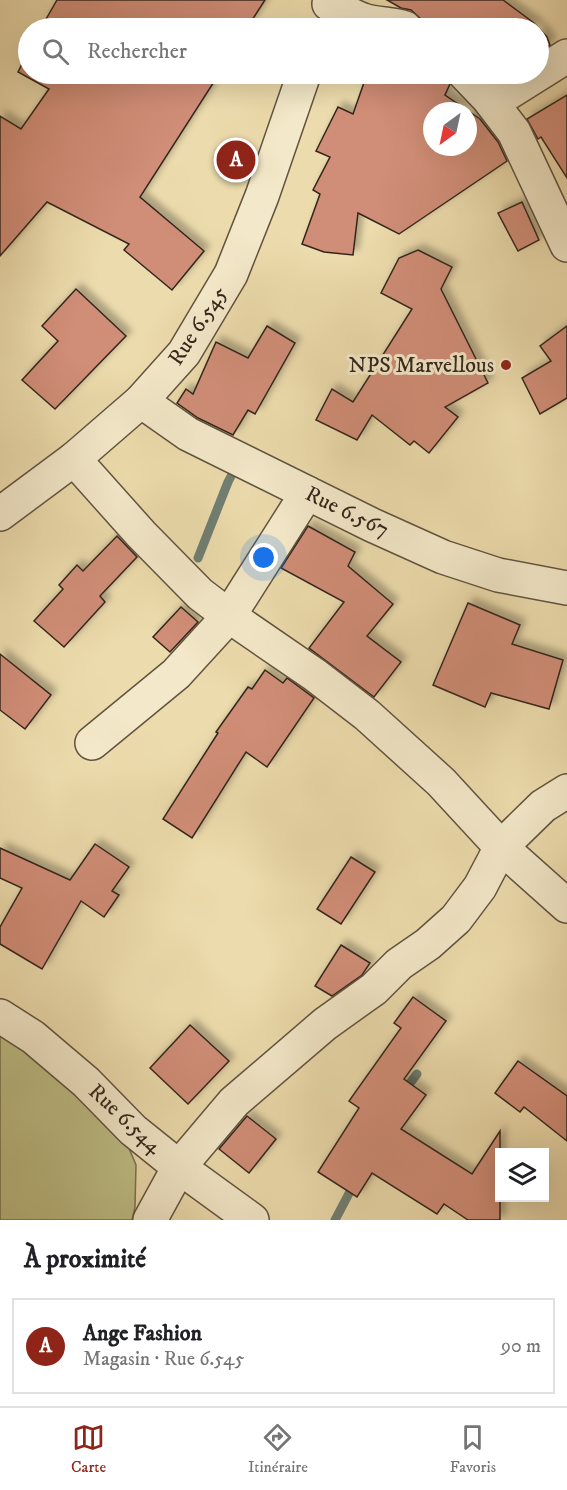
<!DOCTYPE html>
<html lang="fr">
<head>
<meta charset="utf-8">
<style>
	body { margin:0; font-family:"IM FELL DW Pica",serif; background:#f6f6f6; color:#202124 }
	.controls { position:absolute; right:18px; bottom:18px; display:grid; overflow:hidden; border-radius:0px; box-shadow:0 6px 24px #0002 }
	.controls button { width:54px; height:54px; display:grid; place-items:center; padding:0; border:0; border-bottom:2px solid #e0e0e0; background:#fff; color:#202124; font:30px sans-serif }
	.compass { position:absolute; left:423px; top:102px; width:54px; height:54px; border-radius:50%; background:#fff; box-shadow:0 6px 24px #0002; rotate:213deg }
	.you { position:absolute; left:264px; top:558px; width:21px; height:21px; margin:-15px; border:4px solid #fff; border-radius:50%; background:#1a73e8; box-shadow:0 0 0 9px #1a73e833 }
	.badge { display:grid; place-items:center; width:39px; height:39px; border-radius:50%; background:#8f2418; color:#fff; font-size:20px; font-weight:700 }
	.pin { position:absolute; translate:-50% -50%; border:3px solid #fff; box-shadow:0 2px 6px #0006 }
	.list { margin:0; padding:0; list-style:none }
	h2 { display:flex; justify-content:space-between; align-items:center; height:78px; margin:0; padding:0 24px; font-size:26px }
	h2 small { font-size:20px; font-weight:400; color:#757577 }
	.list li { display:grid; grid-template-columns:39px 1fr auto; gap:18px; align-items:center; box-sizing:border-box; height:96px; margin:0 12px 12px; padding:0 12px; border:2px solid #e0e0e0; border-radius:0px }
	.list b { display:block; font-size:22px; white-space:nowrap }
	.list p { margin:0; font-size:20px; white-space:nowrap; color:#757577 }
	.list em { font-size:20px; font-style:normal; color:#757577 }
	.icon { flex:none; width:33px; height:33px; fill:none; stroke:currentColor; stroke-width:2; stroke-linecap:round; stroke-linejoin:round }
	.map { position:relative; flex:none; width:567px; height:1220px; overflow:hidden }
	.search { position:absolute; background:#fff; box-shadow:0 6px 24px #0002; left:18px; right:18px; top:18px; height:66px; display:flex; align-items:center; gap:15px; box-sizing:border-box; padding:0 21px; border-radius:33px; color:#757577; font-size:22px }
	.sheet { height:186px; background:#fff }
	nav { display:flex; justify-content:space-around; align-items:center; box-sizing:border-box; height:84px; border-top:2px solid #e0e0e0; background:#fff; font-size:16px; color:#757577 }
	nav a { display:grid; justify-items:center; gap:3px }
	nav .on { color:#8f2418 }
	.map>svg:first-child { display:block }
	.green { fill:#bebe85; stroke:#787250; stroke-width:1.5 }
	.lines { fill:none; stroke-linecap:round; stroke-linejoin:round }
	.stream { stroke:#707f73; stroke-width:9 }
	.building { fill:#d08d77; stroke:#33261c; stroke-width:1.5; fill-rule:evenodd; filter:url(#shadow) }
	.minor-casing { stroke:#615340; stroke-width:36 }
	.minor { stroke:#f3e8c9; stroke-width:33 }
	.poi-dot { fill:#8f2418; stroke:#f3e8c9; stroke-width:2 }
	.labels { text-anchor:middle; dominant-baseline:central; stroke-width:6; stroke-linejoin:round; paint-order:stroke }
	.street-label { font-size:22px; fill:#33261c; stroke:#f3e8c9 }
	.poi-label { font-size:22px; fill:#33261c; stroke:#f3e8c9; text-anchor:end }
</style>
</head>
<body>
<div class="map">
<svg width="567" height="1220" viewBox="0 0 567 1220">
	<defs>
		<filter id="shadow"><feDropShadow dx="5.5" dy="-5.5" stdDeviation="3" flood-color="#0004"/></filter>
	</defs>
	<rect width="100%" height="100%" fill="#ecdbac"/>
	<filter id="stains"><feTurbulence type="fractalNoise" baseFrequency=".00333" numOctaves="4"/><feColorMatrix values="0 0 0 0 .2 0 0 0 0 .09 0 0 0 0 .02 0 0 0 .5 -.17"/></filter>
	<radialGradient id="worn" r=".72"><stop offset=".6" stop-color="#630" stop-opacity="0"/><stop offset="1" stop-color="#630" stop-opacity=".3"/></radialGradient>
	<polygon class="green" points="0,1034 75,1087 128,1146 136,1165 135,1207 132,1220 0,1220"/>
	<g class="lines">
		<g class="stream">
			<polyline points="198,558 228,482 237,465"/>
			<polyline points="404,1091 417,1074"/>
			<polyline points="335,1220 355,1182"/>
		</g>
	</g>
	<g class="building">
		<polygon points="57,0 265,0 247,28 41,28"/>
		<polygon points="387,0 503,0 534,23 547,37 550,45 538,52 538,28 438,28 421,19 411,10 401,8"/>
		<polygon points="28,52 28,74 219,74 140,197 204,251 172,290 124,250 129,244 47,202 0,256 0,116 21,129 49,89 18,72"/>
		<path d="M 367,74 L 447,74 L 450,84 L 445,95 L 480,119 L 498,142 L 507,161 L 399,234 L 358,213 L 353,255 L 324,252 L 302,244 L 320,194 L 313,190 L 330,157 L 316,151 L 338,107 L 353,114 ZM 432,111 L 468,111 L 468,147 L 432,147 Z"/>
		<polygon points="567,95 567,178 541,137 538,139 527,119"/>
		<polygon points="522,202 539,240 518,251 498,213"/>
		<polygon points="418,250 452,267 441,289 488,383 445,407 458,417 429,453 414,441 410,445 372,415 357,440 316,420 332,389 353,402 412,309 381,293 399,258"/>
		<polygon points="76,289 126,336 55,409 22,380 58,341 42,326"/>
		<polygon points="267,326 295,343 255,414 248,410 233,435 198,418 177,403 186,389 193,394 216,342 248,358"/>
		<polygon points="567,326 567,398 540,414 522,378 551,361 540,346"/>
		<polygon points="308,526 355,552 348,566 393,604 367,636 401,662 374,697 309,648 344,602 281,568"/>
		<polygon points="117,536 137,557 100,596 105,602 64,647 34,621 63,589 59,585 77,565 83,571"/>
		<polygon points="468,603 520,625 512,644 563,660 549,709 491,693 485,707 433,685"/>
		<polygon points="181,607 198,622 170,652 153,637"/>
		<polygon points="0,654 51,695 25,729 0,710"/>
		<polygon points="265,670 283,683 287,678 314,698 267,767 246,752 192,838 163,819 218,733 216,732 248,687 252,689"/>
		<polygon points="95,844 129,867 112,891 119,895 104,917 81,901 42,969 0,944 0,927 22,888 0,878 0,848 70,880"/>
		<polygon points="351,857 375,872 341,924 317,909"/>
		<polygon points="341,945 370,963 362,975 332,996 315,986"/>
		<polygon points="413,997 446,1021 404,1079 426,1095 401,1129 472,1174 500,1131 500,1220 468,1220 444,1204 437,1214 372,1173 357,1197 318,1172 359,1108 349,1101 401,1028 394,1023"/>
		<polygon points="190,1025 229,1061 188,1104 150,1068"/>
		<polygon points="518,1061 567,1096 567,1141 524,1107 520,1112 495,1093"/>
		<polygon points="247,1116 276,1139 249,1173 219,1149"/>
	</g>
	<g class="lines">
		<defs>
			<g id="minor">
				<path d="M 329,4 C 340,9 352,16 363,20 C 378,25 390,23 405,28"/>
				<polyline points="465,74 488,98 514,132 567,245"/>
				<polyline points="492,103 567,56"/>
				<polyline points="141,401 188,434 372,525 443,557 498,575 567,588"/>
				<polyline points="74,459 141,534 200,594 229,616 315,675 367,715 441,782 501,847 567,906"/>
				<polyline points="0,514 74,459 141,401 184,353 231,274 262,196 304,74"/>
				<polyline points="92,743 176,674 229,616 307,493"/>
				<polyline points="0,1016 33,1037 86,1082 133,1130 179,1167 252,1220"/>
				<polyline points="150,1220 179,1167 234,1102 325,1024 374,989 399,964 428,944 456,919 480,887 501,847 543,806 567,791"/>
			</g>
		</defs>
		<use href="#minor" class="minor-casing"/>
		<use href="#minor" class="minor"/>
	</g>
	<circle class="poi-dot" cx="506" cy="365" r="6"/>
	<g class="labels">
		<g class="street-label">
			<text transform="translate(198 326) rotate(-57)">Rue 6.545</text>
			<text transform="translate(347 512) rotate(26)">Rue 6.567</text>
			<text transform="translate(125 1119) rotate(43)">Rue 6.544</text>
		</g>
		<g class="poi-label">
			<text x="494" y="365">NPS Marvellous</text>
		</g>
	</g>
	<rect width="100%" height="100%" filter="url(#stains)"/>
	<rect width="100%" height="100%" fill="url(#worn)"/>
</svg>
<div class="controls">
<button><svg class="icon" aria-label="layers" viewBox="0 0 24 24"><path d="M12 4l9 5-9 5-9-5zM3 14l9 5 9-5"/></svg></button>
</div>
<svg class="compass" viewBox="-18 -18 36 36"><path d="M0-13l5 13h-10z" fill="#e53935"/><path d="M0 13l5-13h-10z" fill="#757577"/></svg>
<div class="you"></div>
<div class="pin badge" style="left:236px;top:160px">A</div>
<div class="search"><svg class="icon" aria-label="search" viewBox="0 0 24 24"><circle cx="10" cy="10" r="6"/><path d="M15 15l6 6"/></svg>Rechercher</div>
</div>
<section class="sheet">
<h2>À proximité<small></small></h2>
<ul class="list">
<li><span class="badge">A</span><div><b>Ange Fashion</b><p>Magasin · Rue 6.545</p></div><em>90 m</em></li>
</ul>
</section>
<nav>
<a class="on"><svg class="icon" aria-label="map" viewBox="0 0 24 24"><path d="M3 6l6-2 6 2 6-2v14l-6 2-6-2-6 2zM9 4v14M15 6v14"/></svg>Carte</a>
<a><svg class="icon" aria-label="directions" viewBox="0 0 24 24"><path d="M12 3l9 9-9 9-9-9zM9 14v-3h6M13 9l2 2-2 2"/></svg>Itinéraire</a>
<a><svg class="icon" aria-label="saved" viewBox="0 0 24 24"><path d="M7 4h10v16l-5-4-5 4z"/></svg>Favoris</a>
</nav>
</body>
</html>
